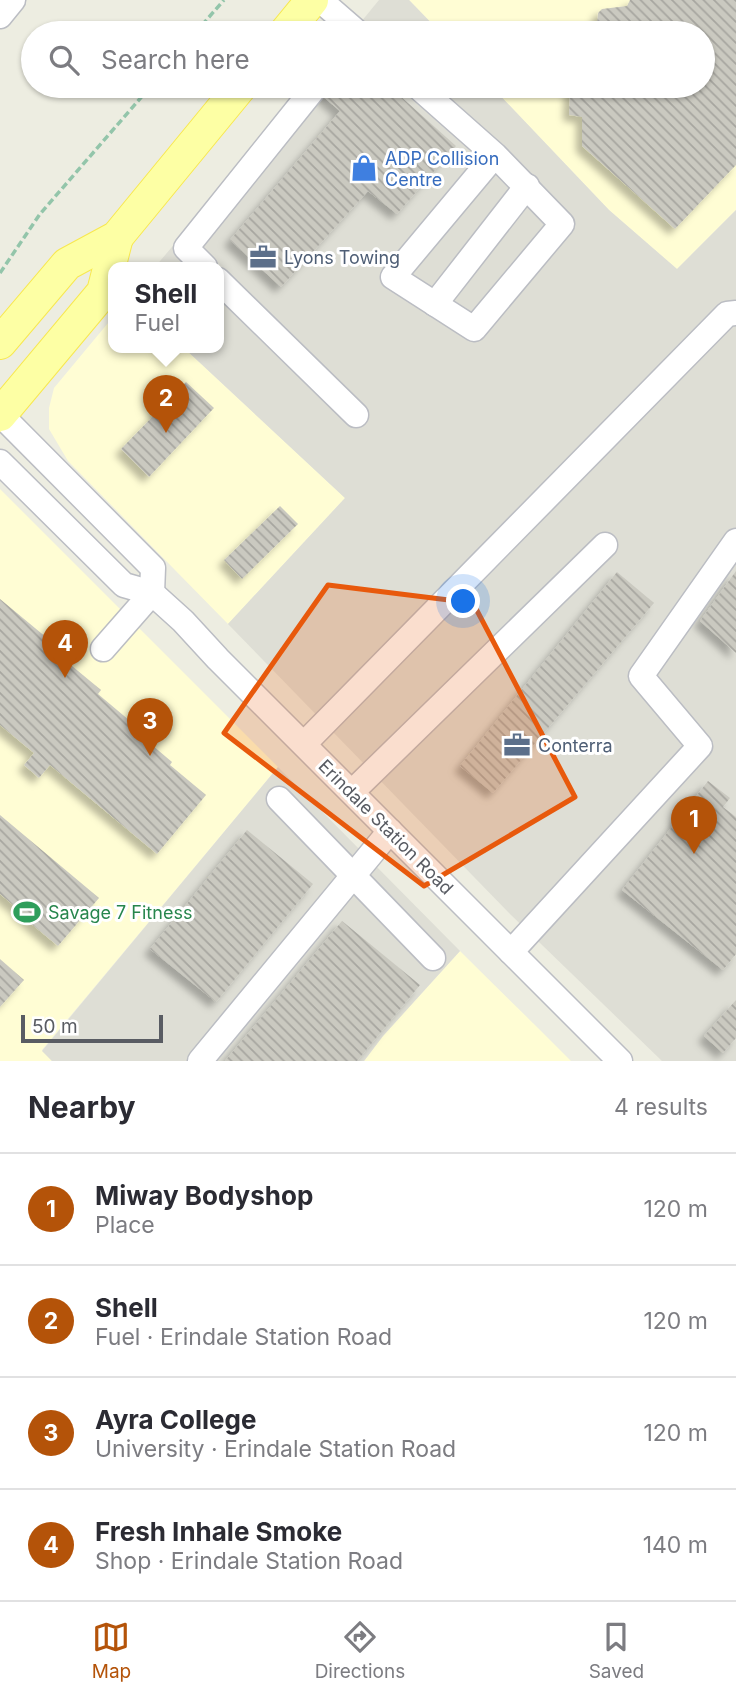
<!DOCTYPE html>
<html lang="en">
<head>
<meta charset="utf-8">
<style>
	body { margin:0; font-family:Inter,sans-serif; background:#f2f2f3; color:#2b2b33 }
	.scale { position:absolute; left:21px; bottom:18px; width:142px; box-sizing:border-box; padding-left:7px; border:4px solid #595c63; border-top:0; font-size:19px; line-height:24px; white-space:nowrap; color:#595c63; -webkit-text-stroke:5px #fff; paint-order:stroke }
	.you { position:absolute; left:464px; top:602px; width:24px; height:24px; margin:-18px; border:5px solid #fff; border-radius:50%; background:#1a73e8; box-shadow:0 0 0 10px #1a73e833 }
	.badge { display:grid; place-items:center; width:46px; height:46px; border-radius:50%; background:#b45309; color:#fff; font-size:23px; font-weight:700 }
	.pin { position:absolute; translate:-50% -58px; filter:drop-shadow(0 2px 4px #0008) }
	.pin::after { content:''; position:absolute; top:37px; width:24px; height:21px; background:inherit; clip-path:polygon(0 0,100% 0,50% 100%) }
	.popup { position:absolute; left:108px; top:262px; width:116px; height:91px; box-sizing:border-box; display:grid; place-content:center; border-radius:14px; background:#fff; filter:drop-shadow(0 2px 5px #0005); font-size:23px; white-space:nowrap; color:#7c7c81 }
	.popup b { font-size:26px; color:#2b2b33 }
	.popup::after { content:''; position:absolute; left:50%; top:100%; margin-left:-14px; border:14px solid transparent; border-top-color:#fff }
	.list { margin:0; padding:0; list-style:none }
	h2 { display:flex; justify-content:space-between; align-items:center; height:91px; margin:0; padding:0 28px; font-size:30px }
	h2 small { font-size:23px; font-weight:400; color:#7c7c81 }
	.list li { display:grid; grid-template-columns:46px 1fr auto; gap:21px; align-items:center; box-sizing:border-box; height:112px; padding:0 28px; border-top:2px solid #e1e1e2 }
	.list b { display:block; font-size:26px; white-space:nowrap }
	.list p { margin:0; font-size:23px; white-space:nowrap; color:#7c7c81 }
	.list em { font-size:23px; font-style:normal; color:#7c7c81 }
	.icon { flex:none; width:38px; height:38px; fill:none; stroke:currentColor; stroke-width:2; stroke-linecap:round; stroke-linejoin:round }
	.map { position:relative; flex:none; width:736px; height:1061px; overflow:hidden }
	.search { position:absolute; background:#fff; box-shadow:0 2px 5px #0004; left:21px; right:21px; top:21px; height:77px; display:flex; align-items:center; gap:18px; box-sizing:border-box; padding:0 24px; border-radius:38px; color:#7c7c81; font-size:26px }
	.sheet { height:539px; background:#fff }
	nav { display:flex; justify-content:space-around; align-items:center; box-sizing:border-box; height:98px; border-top:2px solid #e1e1e2; background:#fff; font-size:19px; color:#7c7c81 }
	nav a { display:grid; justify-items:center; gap:4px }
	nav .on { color:#b45309 }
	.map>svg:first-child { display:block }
	.commercial { fill:#fffdd4 }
	.industrial { fill:#deded5 }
	.building { fill:url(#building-back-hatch); filter:url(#shadow) }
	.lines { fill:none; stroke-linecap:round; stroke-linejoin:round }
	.minor-casing { stroke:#bbbdc3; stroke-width:27 }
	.major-casing { stroke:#f8e84f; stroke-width:34 }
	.path { stroke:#93c5aa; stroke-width:3.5; stroke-dasharray:7 3.5; stroke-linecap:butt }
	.minor { stroke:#fff; stroke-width:24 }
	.major { stroke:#fdffa4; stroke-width:32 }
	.marked { fill:#e8590c; fill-opacity:0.2; stroke:#e8590c; stroke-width:5; stroke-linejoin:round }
	.labels { text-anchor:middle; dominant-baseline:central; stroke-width:6; stroke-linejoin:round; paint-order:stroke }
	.shop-label { font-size:18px; fill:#366cbe; stroke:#fff; text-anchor:start }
	.service-label { font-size:18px; fill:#4e5e75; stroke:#fff; text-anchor:start }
	.street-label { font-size:18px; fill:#595c63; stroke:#fff }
	.leisure-label { font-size:18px; fill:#27864d; stroke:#fff; text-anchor:start }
</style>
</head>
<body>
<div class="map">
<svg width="736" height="1061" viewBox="0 0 736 1061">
	<defs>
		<pattern id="building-back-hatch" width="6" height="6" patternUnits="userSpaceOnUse" patternTransform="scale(1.75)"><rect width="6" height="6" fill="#cac9c0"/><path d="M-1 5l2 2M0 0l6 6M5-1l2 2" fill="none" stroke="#a7a6a0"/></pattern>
		<filter id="shadow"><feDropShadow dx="-6" dy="6" stdDeviation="3.5" flood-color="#0004"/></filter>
	</defs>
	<rect width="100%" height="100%" fill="#edede1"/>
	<g class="commercial">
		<polygon points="409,0 736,0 736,210 677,269 609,210 491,86 703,86 703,33 441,33"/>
		<polygon points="113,317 114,347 183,347 345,498 228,624 68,461 49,429 49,408 54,388"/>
		<polygon points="0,489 278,767 42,1050 52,1061 0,1061"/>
		<polygon points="460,951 541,1031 571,1061 364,1061 383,1036"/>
	</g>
	<g class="industrial">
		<polygon points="379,0 409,0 441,33 352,33"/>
		<polygon points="308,86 491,86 609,210 677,269 736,210 736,1061 662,1061 510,914 228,624 345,498 183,347 218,347 218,267 155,267"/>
		<polygon points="278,767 460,951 383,1036 364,1061 52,1061 42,1051"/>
	</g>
	<g class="building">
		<polygon points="630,0 736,0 736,165 675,229 582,146 582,117 569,115 570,86 703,86 703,33 596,33 598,13 602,9 627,6"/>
		<polygon points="324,86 389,86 456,146 397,214 368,191 281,287 230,240 340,111 319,93"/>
		<polygon points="186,382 214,408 149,477 121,449"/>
		<polygon points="280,506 298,524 242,579 224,560"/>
		<polygon points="736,571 736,653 700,621"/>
		<polygon points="617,572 654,603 493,793 460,766"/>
		<polygon points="0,599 47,638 43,642 101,690 98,694 136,726 133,729 172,762 170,765 206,795 157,854 50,765 39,778 24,765 34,753 0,725"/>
		<polygon points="708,781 730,798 723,807 736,817 736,954 723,970 622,890"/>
		<polygon points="0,815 99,898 58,946 17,912 19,910 0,894"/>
		<polygon points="247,830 313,884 216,1002 150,949"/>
		<polygon points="342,921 420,985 357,1061 225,1061"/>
		<polygon points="0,959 24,980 0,1007"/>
		<polygon points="736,1000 736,1038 723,1053 704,1036"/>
	</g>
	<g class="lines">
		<defs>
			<g id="minor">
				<polyline points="320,0 358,33"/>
				<polyline points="0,16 13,0"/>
				<polyline points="417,86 495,155 562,224 474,329 393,277 495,155"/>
				<polyline points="205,267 186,248 316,86"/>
				<polyline points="218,280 356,415"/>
				<polyline points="435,304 527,186"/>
				<polyline points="0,414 153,568 152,593"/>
				<polyline points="0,462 124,585 152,593 183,621 218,659 620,1061"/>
				<polyline points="103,649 152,593"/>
				<polyline points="304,744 727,314 736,313"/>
				<polyline points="352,792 605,545"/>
				<polyline points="279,799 433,958"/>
				<polyline points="511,952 700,746 641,676 736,541"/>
				<polyline points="200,1061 390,831"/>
			</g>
			<g id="major">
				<polyline points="285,33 312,0"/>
				<polyline points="0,343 67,264 117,237 241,86"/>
				<polyline points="0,415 103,292 117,237"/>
			</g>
		</defs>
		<use href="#minor" class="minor-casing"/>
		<use href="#major" class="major-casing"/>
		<g class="path">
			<polyline points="195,33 224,0"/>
			<polyline points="0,273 40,214 151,86"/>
		</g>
		<use href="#minor" class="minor"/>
		<use href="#major" class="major"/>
	</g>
	<path class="marked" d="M 328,585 L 473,603 L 575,797 L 424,886 L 224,733 Z"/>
	<defs>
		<symbol id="shop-bare" viewBox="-9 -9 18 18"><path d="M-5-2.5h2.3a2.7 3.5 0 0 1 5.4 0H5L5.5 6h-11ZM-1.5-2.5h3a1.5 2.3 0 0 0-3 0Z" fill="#3f7fe0" stroke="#fff" stroke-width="2.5" paint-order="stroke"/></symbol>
		<symbol id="office-bare" viewBox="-9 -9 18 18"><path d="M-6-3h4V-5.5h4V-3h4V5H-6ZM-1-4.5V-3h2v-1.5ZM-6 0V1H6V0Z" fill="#5c6f8a" stroke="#fff" stroke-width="2.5" paint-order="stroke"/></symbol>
		<symbol id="stadium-bare" viewBox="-9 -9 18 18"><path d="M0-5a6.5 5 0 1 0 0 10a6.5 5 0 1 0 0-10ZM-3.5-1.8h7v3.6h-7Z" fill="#2e9e5b" stroke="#fff" stroke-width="2.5" paint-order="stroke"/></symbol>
	</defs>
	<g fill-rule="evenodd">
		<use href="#shop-bare" x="345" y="149" width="38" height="38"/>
		<use href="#office-bare" x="244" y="238" width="38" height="38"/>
		<use href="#office-bare" x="498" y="726" width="38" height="38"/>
		<use href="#stadium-bare" x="8" y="893" width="38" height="38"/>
	</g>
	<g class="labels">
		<g class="shop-label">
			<text x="385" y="158">ADP Collision<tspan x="385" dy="21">Centre</tspan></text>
		</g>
		<g class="service-label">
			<text x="284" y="257">Lyons Towing</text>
			<text x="538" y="745">Conterra</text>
		</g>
		<g class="street-label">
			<text transform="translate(386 827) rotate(45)">Erindale Station Road</text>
		</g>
		<g class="leisure-label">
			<text x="48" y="912">Savage 7 Fitness</text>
		</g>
	</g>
</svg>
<div class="scale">50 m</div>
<div class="you"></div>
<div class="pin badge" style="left:694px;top:854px">1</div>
<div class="pin badge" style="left:166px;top:433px">2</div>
<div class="popup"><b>Shell</b>Fuel</div>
<div class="pin badge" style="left:150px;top:756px">3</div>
<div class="pin badge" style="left:65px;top:678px">4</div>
<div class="search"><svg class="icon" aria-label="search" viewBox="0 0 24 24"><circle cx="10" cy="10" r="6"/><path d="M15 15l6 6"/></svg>Search here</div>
</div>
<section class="sheet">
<h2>Nearby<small>4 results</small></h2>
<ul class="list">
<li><span class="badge">1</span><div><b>Miway Bodyshop</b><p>Place</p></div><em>120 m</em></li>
<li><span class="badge">2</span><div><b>Shell</b><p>Fuel · Erindale Station Road</p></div><em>120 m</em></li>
<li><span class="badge">3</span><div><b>Ayra College</b><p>University · Erindale Station Road</p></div><em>120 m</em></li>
<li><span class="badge">4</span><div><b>Fresh Inhale Smoke</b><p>Shop · Erindale Station Road</p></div><em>140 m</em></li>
</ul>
</section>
<nav>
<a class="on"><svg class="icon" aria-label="map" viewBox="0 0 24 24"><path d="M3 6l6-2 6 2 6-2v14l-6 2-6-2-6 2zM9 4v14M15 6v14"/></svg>Map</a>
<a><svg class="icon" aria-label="directions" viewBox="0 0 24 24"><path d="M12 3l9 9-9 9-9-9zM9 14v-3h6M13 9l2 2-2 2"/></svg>Directions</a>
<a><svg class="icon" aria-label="saved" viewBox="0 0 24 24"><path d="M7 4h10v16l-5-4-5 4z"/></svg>Saved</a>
</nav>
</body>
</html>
